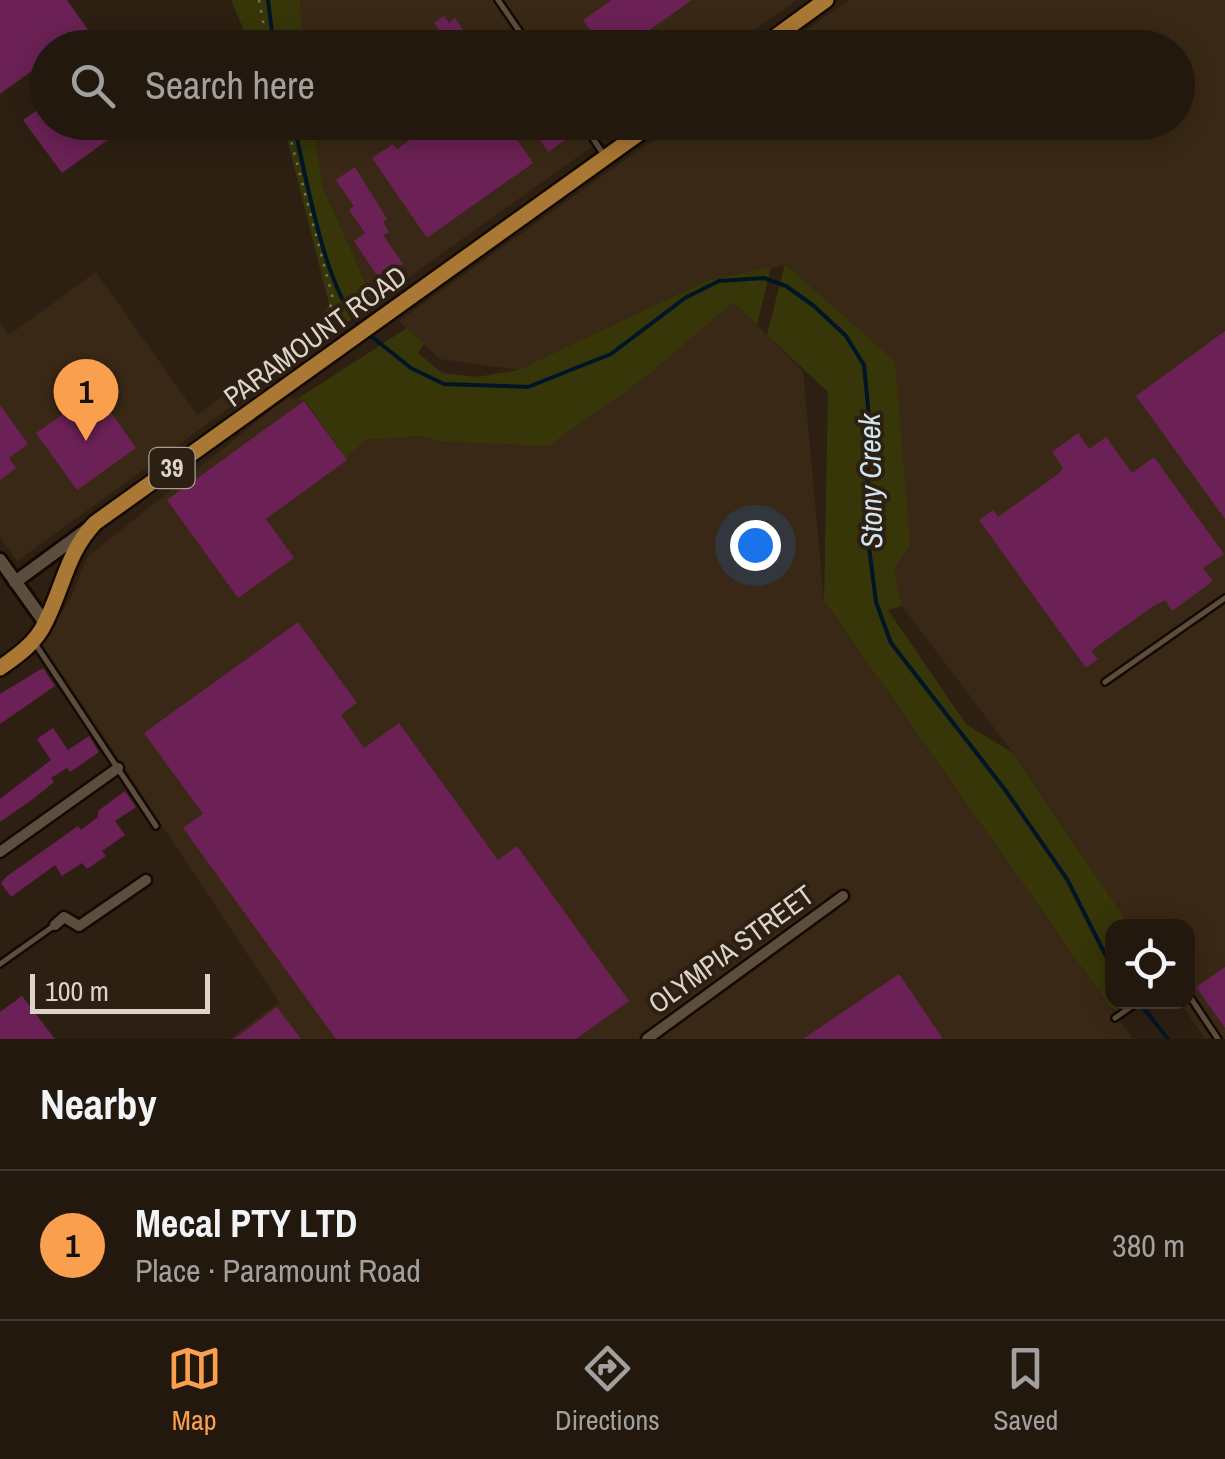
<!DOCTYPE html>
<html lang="en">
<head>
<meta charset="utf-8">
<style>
	body { margin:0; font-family:"Archivo Narrow",sans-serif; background:#2a2117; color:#f1f3f6 }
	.controls { position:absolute; right:30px; bottom:30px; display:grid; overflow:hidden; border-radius:20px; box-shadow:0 5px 25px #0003 }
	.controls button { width:90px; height:90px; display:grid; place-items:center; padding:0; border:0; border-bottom:2px solid #3f372e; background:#22180e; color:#f1f3f6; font:50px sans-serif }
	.scale { position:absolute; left:30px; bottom:25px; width:180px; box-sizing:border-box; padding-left:10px; border:5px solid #dcd4cb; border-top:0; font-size:28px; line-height:35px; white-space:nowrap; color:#dcd4cb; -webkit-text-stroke:8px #2d2012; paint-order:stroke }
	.you { position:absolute; left:755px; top:545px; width:35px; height:35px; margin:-25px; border:8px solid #fff; border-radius:50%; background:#1a73e8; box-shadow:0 0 0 15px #1a73e833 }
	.badge { display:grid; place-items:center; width:65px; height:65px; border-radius:50%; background:#fa9f4e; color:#111; font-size:32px; font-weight:700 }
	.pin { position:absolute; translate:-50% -82px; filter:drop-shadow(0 2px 5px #0008) }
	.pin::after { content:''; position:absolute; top:52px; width:35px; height:30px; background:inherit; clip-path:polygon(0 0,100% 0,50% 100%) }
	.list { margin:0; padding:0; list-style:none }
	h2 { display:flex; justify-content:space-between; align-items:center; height:130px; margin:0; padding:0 40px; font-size:42px }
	h2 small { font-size:32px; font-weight:400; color:#a2a09e }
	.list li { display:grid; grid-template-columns:65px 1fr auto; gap:30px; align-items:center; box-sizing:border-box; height:150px; padding:0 40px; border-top:2px solid #3f372e }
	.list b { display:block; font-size:38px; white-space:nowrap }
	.list p { margin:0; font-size:32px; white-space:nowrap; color:#a2a09e }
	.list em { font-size:32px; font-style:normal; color:#a2a09e }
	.icon { flex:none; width:55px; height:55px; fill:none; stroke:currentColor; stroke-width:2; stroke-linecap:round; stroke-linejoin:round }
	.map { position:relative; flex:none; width:1225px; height:1039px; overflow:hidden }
	.search { position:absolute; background:#22180e; box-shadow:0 5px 25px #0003; left:30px; right:30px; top:30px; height:110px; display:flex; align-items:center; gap:25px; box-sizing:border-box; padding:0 35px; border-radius:55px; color:#a2a09e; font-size:38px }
	.sheet { height:280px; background:#22180e }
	nav { display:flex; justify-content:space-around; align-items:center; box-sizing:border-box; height:140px; border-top:2px solid #3f372e; background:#22180e; font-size:28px; color:#a2a09e }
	nav a { display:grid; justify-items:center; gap:5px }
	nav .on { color:#fa9f4e }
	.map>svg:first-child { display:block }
	.built { fill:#392815 }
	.green { fill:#363609 }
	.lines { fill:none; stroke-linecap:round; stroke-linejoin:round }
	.stream { stroke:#001626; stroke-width:4 }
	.building { fill:#6b2155 }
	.service-casing { stroke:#150901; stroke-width:10 }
	.minor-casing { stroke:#150901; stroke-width:15 }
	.tertiary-casing { stroke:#150901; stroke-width:18 }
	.primary-casing { stroke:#150901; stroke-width:20 }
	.path { stroke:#7b7064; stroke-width:2.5; stroke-dasharray:2.5 8; stroke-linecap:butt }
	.service { stroke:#5c4e3f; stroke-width:5 }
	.minor { stroke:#5c4e3f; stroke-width:10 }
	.tertiary { stroke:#5c4e3f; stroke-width:12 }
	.primary { stroke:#a97834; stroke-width:15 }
	.labels { text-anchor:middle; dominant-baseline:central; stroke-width:8; stroke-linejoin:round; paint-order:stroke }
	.shield { fill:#2d2012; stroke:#a89e94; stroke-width:2.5 }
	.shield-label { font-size:25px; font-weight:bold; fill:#dcd4cb }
	.street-label { font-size:28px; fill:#dcd4cb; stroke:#2d2012 }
	.water-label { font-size:30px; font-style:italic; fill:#d0e5f4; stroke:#2d2012 }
</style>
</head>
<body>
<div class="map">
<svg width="1225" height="1039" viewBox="0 0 1225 1039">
	<rect width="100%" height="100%" fill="#2d2012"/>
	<g class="built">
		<polygon points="300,0 797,0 730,47 303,47"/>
		<polygon points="849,0 1225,0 1225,1039 1205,1039 1180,1002 1188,1002 1188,926 1130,926 1013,753 902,606 894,568 895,361 786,265 706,281 518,370 440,359 399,321 677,123 1178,122 1178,48 783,47"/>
		<polygon points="313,123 625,123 374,302 322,185"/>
		<polygon points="96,272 197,415 313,329 330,303 336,331 17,561 0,537 0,323 9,335"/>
		<polygon points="733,301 803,371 824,601 1133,1039 230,1039 279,1002 41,642 70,600 87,557 288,397 304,401 346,458 366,440 421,436 440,441 646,377"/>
	</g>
	<g class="green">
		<polygon points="231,0 300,0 303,47 251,47"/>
		<polygon points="283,123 313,123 322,185 374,302 336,331"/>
		<polygon points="785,264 895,361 910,544 894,568 902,606 888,610 966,724 1013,753 1130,926 1112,926 1112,1002 1138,1002 1120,1014 1110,1007 824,601 828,392 767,335"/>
		<polygon points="771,267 757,325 733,302 646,377 548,446 439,441 421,436 366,440 346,458 305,401 297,399 407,328 424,344 418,353 442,373 477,377 518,370 706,281"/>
	</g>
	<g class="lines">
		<g class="stream">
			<polyline points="268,0 274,48"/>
			<path d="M 293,122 C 307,177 323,286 360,326"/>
			<polyline points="367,333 411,368 444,384 528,387 611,354 685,298 719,281 764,278 786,286 814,306 846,336 864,365 869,417 867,532 876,602 891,643 1006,791 1067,879 1112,968"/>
			<polyline points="1139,1002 1168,1039"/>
		</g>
	</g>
	<g class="building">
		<polygon points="0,0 67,0 88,30 64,48 48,48 48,59 0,94"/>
		<polygon points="612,0 692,0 637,39 643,48 602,48 583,20"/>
		<polygon points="444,16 449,23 455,18 475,48 413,48 439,29 434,23"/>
		<polygon points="48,103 48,122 114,122 120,131 62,173 23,120"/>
		<polygon points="417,122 505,122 533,163 427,238 372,158 393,144 397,149 423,131"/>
		<polygon points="528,122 564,122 573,135 548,152"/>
		<polygon points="355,167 387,219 383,222 389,232 383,235 403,264 380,280 354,241 365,233 349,210 354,206 336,180"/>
		<polygon points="1225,331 1225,519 1136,396"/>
		<polygon points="96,391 136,448 77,490 36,433"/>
		<polygon points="304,401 347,460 266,519 294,558 238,598 167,500"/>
		<polygon points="0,405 28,444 9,458 16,468 0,480"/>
		<polygon points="1078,433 1089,449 1106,437 1132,473 1154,457 1224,554 1203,568 1213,581 1172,611 1165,600 1152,607 1091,651 1098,659 1086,668 979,520 993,510 998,517 1057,475 1063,468 1052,452"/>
		<polygon points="298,622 357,703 341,715 364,748 399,723 498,860 517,846 629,1001 576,1039 336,1039 183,828 203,814 144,733"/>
		<polygon points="43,668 55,686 0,724 0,694"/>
		<polygon points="53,728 68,750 89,736 99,752 70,772 67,768 51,778 54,782 33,799 0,822 0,799 51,760 37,739"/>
		<polygon points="125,791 136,807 115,821 125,835 102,851 106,856 87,869 82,863 62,876 55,865 11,897 1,883 6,877 78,826 81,830 98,817 98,811"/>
		<polygon points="1225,967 1225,1028 1196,987"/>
		<polygon points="899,974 943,1039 803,1039"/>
		<polygon points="22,996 55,1039 0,1039 0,1012"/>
		<polygon points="277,1007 301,1039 234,1039"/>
	</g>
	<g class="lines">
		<defs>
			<g id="service">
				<polyline points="498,0 531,48"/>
				<polyline points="582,122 604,155"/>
				<polyline points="36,645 156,826"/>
				<polyline points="1105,682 1225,598"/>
				<polyline points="0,964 55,925"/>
				<polyline points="1188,994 1218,1039"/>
				<polyline points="1115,1018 1138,1002"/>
			</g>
			<g id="minor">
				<polyline points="0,852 118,768"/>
				<polyline points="55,925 64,917 79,926 146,880"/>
				<polyline points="647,1039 843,896"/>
			</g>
			<g id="tertiary">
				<polyline points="0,560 45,623"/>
				<polyline points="15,582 86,530"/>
			</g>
			<g id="primary">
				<polyline points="760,48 826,0"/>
				<path d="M 0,668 C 17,656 36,643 45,623 C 63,588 67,552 95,523 L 655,122"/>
			</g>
		</defs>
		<use href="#service" class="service-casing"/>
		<use href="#minor" class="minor-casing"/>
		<use href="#tertiary" class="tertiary-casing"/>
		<use href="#primary" class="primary-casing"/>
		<g class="path">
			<polyline points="259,0 268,48"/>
			<polyline points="286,122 333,299 322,329 325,342"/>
		</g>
		<use href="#service" class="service"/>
		<use href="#minor" class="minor"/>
		<use href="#tertiary" class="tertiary"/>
		<use href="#primary" class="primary"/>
	</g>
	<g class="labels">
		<rect class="shield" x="149.5" y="448" width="45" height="40" rx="8"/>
		<g class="shield-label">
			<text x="172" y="468">39</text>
		</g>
		<g class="street-label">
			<text transform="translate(315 336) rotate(-36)">PARAMOUNT ROAD</text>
			<text transform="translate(731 949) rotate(-36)">OLYMPIA STREET</text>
		</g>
		<g class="water-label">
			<text transform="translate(870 481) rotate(-91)">Stony Creek</text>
		</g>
	</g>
</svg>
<div class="controls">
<button><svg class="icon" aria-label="locate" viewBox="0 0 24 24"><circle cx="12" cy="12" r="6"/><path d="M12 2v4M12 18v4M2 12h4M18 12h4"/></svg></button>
</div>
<div class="scale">100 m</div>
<div class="you"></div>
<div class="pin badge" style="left:86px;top:441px">1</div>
<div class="search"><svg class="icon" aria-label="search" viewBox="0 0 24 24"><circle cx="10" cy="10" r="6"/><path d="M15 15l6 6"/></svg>Search here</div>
</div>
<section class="sheet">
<h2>Nearby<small></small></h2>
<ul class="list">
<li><span class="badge">1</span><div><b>Mecal PTY LTD</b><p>Place · Paramount Road</p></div><em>380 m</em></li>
</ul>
</section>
<nav>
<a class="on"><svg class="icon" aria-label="map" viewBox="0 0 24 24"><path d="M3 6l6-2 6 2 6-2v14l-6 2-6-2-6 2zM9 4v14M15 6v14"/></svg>Map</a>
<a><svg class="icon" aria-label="directions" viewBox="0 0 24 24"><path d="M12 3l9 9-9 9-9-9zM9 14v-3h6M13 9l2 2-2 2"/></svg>Directions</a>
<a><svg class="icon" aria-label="saved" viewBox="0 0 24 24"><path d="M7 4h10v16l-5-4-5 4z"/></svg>Saved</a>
</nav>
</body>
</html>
